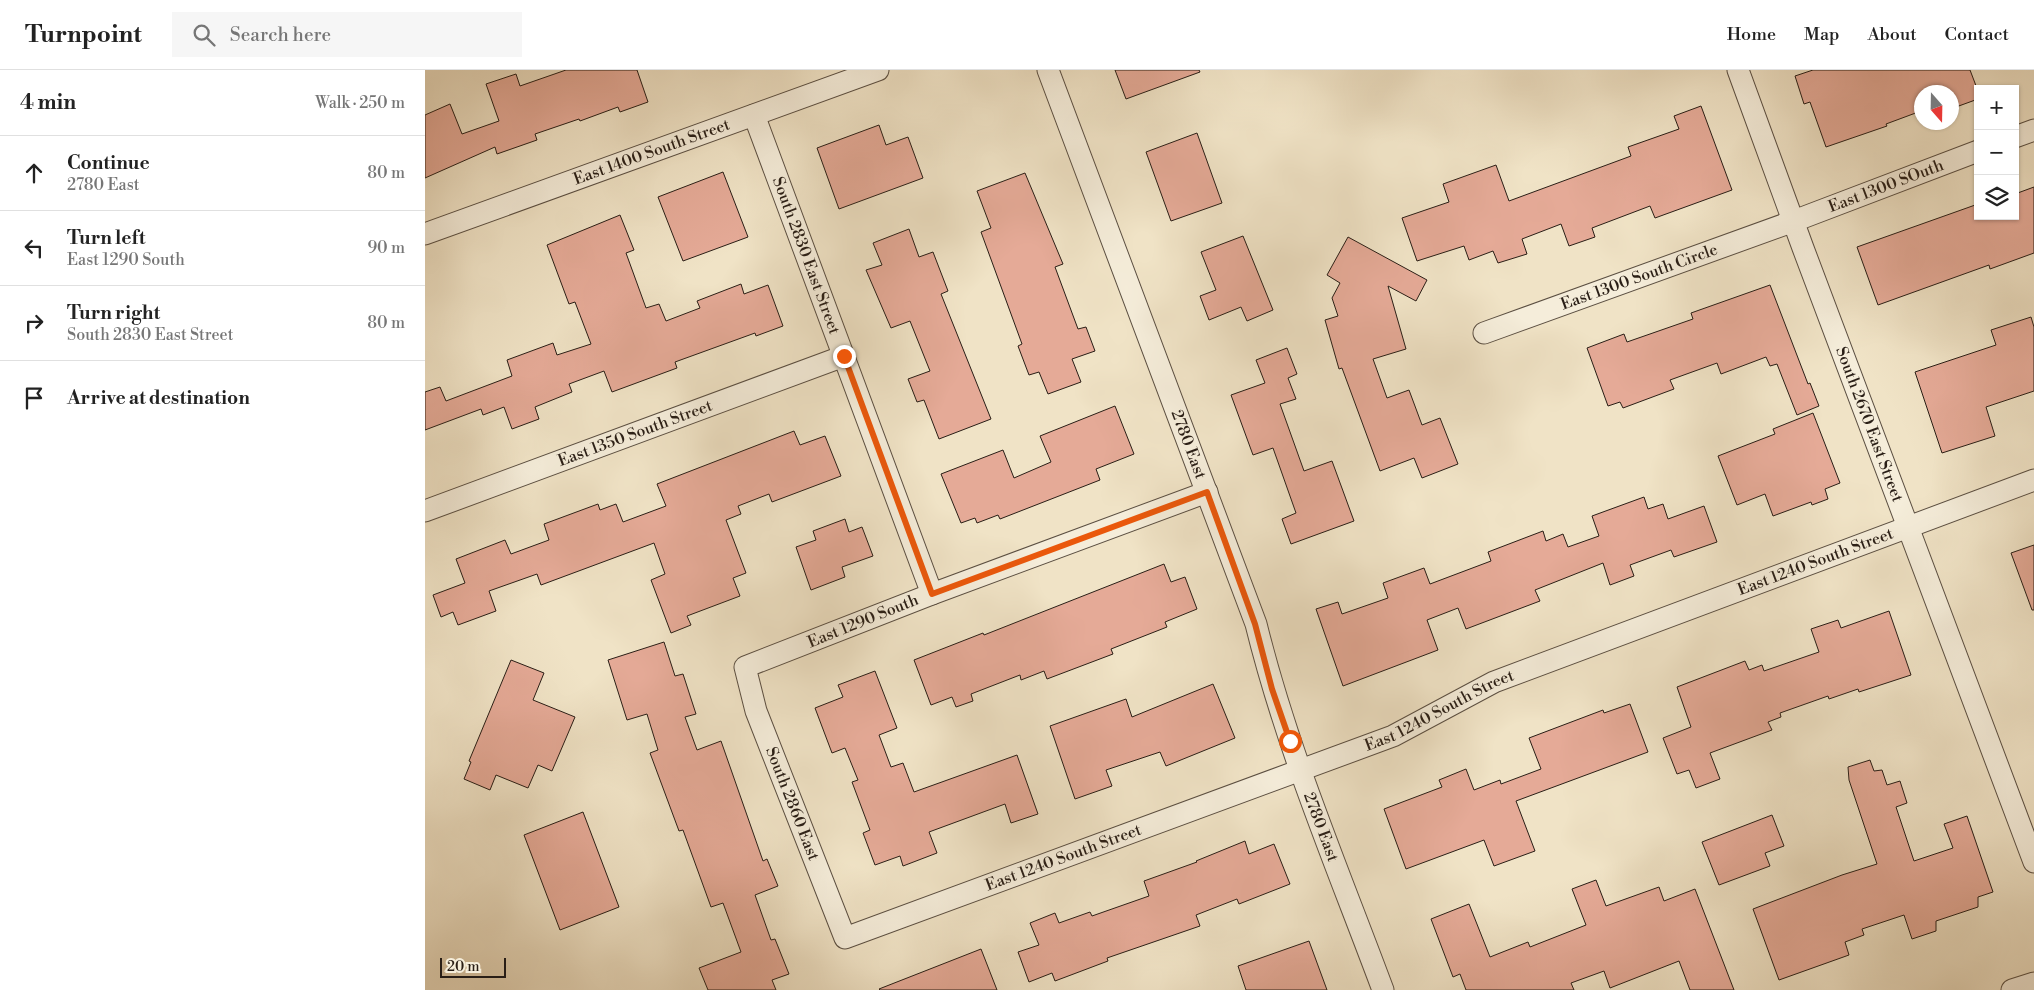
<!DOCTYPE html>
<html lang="en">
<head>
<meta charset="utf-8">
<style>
	body { margin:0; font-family:"Libre Bodoni",serif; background:#f6f6f6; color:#222 }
	.controls { position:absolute; right:15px; top:15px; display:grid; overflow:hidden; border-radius:0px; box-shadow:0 1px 4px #0004 }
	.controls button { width:45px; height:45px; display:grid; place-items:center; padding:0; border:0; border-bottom:1px solid #e0e0e0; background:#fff; color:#222; font:25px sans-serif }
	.compass { position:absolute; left:1489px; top:15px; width:45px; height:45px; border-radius:50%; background:#fff; box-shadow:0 1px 4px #0004; rotate:160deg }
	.scale { position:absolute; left:15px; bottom:12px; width:66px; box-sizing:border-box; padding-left:5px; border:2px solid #291e16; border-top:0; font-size:14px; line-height:18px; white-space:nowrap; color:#291e16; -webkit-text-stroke:4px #f5edda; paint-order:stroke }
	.stop { position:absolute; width:15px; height:15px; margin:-11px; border:4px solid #ea580c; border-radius:50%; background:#fff }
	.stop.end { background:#ea580c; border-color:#fff; box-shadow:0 1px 5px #0008 }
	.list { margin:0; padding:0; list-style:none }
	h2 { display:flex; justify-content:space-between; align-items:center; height:65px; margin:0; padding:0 20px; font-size:21px }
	h2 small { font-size:16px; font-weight:400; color:#767676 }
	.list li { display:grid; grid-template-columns:32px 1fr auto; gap:15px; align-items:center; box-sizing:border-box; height:75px; padding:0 20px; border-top:1px solid #e0e0e0 }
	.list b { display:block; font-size:19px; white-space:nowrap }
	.list p { margin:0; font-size:16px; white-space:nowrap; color:#767676 }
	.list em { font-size:16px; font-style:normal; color:#767676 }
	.icon { flex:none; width:28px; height:28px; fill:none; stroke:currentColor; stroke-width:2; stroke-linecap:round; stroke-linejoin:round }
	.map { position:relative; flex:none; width:1609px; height:920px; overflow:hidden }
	header { display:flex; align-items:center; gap:30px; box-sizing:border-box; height:70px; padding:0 25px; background:#fff; border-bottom:1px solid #e0e0e0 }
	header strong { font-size:24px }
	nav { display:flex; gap:28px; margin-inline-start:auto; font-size:18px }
	.search { width:350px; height:45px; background:#f6f6f6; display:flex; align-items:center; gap:12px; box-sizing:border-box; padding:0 18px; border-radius:0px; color:#767676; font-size:19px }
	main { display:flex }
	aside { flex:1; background:#fff }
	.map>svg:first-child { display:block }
	.building { fill:#e5aa97; stroke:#291e16 }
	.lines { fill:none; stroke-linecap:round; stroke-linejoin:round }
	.minor-casing { stroke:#5b4f42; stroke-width:23 }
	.minor { stroke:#f5edda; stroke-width:21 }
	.route { stroke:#ea580c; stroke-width:6 }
	.labels { text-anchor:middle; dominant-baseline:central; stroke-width:5; stroke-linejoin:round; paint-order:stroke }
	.street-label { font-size:16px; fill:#291e16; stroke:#f5edda }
</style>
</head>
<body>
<header>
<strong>Turnpoint</strong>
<div class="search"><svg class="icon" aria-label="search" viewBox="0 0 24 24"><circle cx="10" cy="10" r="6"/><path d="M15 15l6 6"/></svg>Search here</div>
<nav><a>Home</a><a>Map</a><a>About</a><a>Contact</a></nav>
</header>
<main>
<aside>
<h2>4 min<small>Walk · 250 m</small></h2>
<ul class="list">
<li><svg class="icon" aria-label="ahead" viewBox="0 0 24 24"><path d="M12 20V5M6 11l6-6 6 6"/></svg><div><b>Continue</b><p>2780 East</p></div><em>80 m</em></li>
<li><svg class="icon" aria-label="left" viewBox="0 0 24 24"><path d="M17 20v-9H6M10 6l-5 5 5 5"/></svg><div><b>Turn left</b><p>East 1290 South</p></div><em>90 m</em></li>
<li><svg class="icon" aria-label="right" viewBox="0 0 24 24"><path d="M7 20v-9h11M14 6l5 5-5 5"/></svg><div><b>Turn right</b><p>South 2830 East Street</p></div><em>80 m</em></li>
<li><svg class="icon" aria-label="arrive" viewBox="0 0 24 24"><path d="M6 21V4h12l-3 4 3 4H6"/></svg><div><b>Arrive at destination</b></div></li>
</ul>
</aside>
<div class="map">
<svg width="1609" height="920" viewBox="0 0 1609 920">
	<rect width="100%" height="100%" fill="#f0e3c6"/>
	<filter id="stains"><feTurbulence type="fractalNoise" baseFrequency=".004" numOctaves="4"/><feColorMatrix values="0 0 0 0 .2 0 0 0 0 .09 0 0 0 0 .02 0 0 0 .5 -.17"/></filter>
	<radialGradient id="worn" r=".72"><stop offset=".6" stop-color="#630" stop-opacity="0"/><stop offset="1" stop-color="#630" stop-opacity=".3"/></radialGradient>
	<g class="building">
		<polygon points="141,0 212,0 223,32 195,42 193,37 155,51 154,49 110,64 112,70 72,84 70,77 0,108 0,45 25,34 37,64 74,51 61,14 91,4 95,16"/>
		<polygon points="690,0 774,0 775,2 701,29"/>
		<polygon points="1388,0 1545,0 1553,21 1553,29 1531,37 1526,30 1526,22 1496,22 1496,41 1461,54 1462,56 1401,77 1385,32 1379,34 1370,6"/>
		<polygon points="1276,36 1307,120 1230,148 1225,136 1167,158 1170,167 1144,176 1136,154 1097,169 1102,184 1073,193 1068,181 1044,190 1039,176 992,191 977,148 1024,132 1018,114 1071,95 1084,131 1206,86 1203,77 1254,59 1249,46"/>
		<polygon points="454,55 461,75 483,67 498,108 414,139 392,78"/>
		<polygon points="772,63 797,133 746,151 721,82"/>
		<polygon points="298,102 323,167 258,191 233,127"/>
		<polygon points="600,103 638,194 630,197 653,259 661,257 670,281 647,289 656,312 623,324 614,302 604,305 593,276 597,274 556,162 566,158 552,121"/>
		<polygon points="1609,117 1609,183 1565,199 1564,195 1453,235 1432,177 1553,134 1553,146 1590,146 1590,124"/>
		<polygon points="195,145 209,180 201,183 221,238 234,234 241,251 275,238 272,231 316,214 319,224 343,215 358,256 331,266 330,263 250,292 252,298 187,322 179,301 144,314 147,322 110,337 114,349 87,359 79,337 58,345 56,339 0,360 0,322 15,317 21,331 87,306 82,290 128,273 132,285 166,274 150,232 144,234 122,175"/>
		<polygon points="484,159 494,187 508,182 523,221 516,224 566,349 514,369 499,330 492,332 483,309 505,301 485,251 466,258 441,200 457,195 448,173"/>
		<polygon points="818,166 848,240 822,251 816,237 784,250 775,226 791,220 776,182"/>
		<polygon points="923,167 1002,210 991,231 963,216 981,279 948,289 962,328 984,320 997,355 1015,348 1033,394 997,408 989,388 955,401 917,298 914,299 900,250 913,246 907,228 915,213 902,205"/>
		<polygon points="1345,215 1383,314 1385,313 1394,336 1372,345 1352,294 1345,296 1341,287 1296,304 1292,293 1245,310 1249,319 1198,338 1195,332 1183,336 1162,278 1199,264 1202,272 1268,249 1266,243"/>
		<polygon points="1606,247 1609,257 1609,321 1561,337 1570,366 1517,383 1490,302 1571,275 1566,260"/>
		<polygon points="862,278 872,304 863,308 871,329 855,334 879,401 907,391 929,451 866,474 857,449 871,443 848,378 828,385 806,325 840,313 831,290"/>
		<polygon points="690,336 709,384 671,399 675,410 575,449 573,445 552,453 550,448 536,453 516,404 578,380 589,408 626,392 615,366"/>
		<polygon points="1388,343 1415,413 1400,419 1403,429 1387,435 1386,432 1348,446 1340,424 1312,435 1293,386 1350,364 1348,359"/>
		<polygon points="369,361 375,375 400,366 416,406 347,432 344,424 313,436 316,444 301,450 321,503 308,508 315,526 262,546 266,555 246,563 226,510 240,504 229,473 116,515 112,504 64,521 71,541 33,555 28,542 16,547 8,525 40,513 31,489 80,470 86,484 124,470 119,454 173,434 175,440 191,434 198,452 241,436 232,414"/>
		<polygon points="1219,427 1223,439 1238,434 1243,449 1279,436 1292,472 1249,487 1246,480 1205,495 1209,506 1185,515 1178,493 1110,520 1115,531 1041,559 1033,538 1002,550 1013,580 918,616 891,539 913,532 917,544 963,528 958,513 999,498 1005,514 1066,491 1063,482 1118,461 1121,471 1138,464 1143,477 1174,466 1167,446"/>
		<polygon points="420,449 424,462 437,457 448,486 417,497 420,507 386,520 371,477 391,470 388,461"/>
		<polygon points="1609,475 1609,540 1607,540 1586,483"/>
		<polygon points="739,494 746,512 760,507 772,539 740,552 742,557 686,579 688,584 622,609 619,601 596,610 595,605 546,624 548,631 531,637 527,627 506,635 489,590 558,563 559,565"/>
		<polygon points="1464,541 1486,605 1434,622 1433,619 1404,629 1403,626 1355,643 1356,647 1343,652 1347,660 1285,683 1295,709 1271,718 1264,700 1252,704 1238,668 1266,657 1252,617 1320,591 1324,600 1337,595 1339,601 1394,582 1386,559 1413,550 1416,558"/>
		<polygon points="239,572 250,606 258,604 271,644 260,647 272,680 296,671 338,791 342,789 353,816 330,825 346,870 350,869 364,904 347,910 351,920 283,920 274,898 316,882 298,833 286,837 258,760 254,761 225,683 233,680 222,644 202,650 183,590"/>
		<polygon points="86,590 119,603 108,630 150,647 127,701 113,695 103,718 71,705 65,720 39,709 46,692 44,691"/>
		<polygon points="450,601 472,658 454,665 466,697 478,693 489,722 592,685 613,744 586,753 580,734 504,762 512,783 478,796 475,786 450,795 438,763 445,760 427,712 433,710 420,678 407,683 390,638 418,627 413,615"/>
		<polygon points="788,614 810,668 741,696 735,682 681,700 687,716 650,729 625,656 701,629 707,647"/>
		<polygon points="1205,634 1223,682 1091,731 1110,781 1069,796 1059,770 981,799 959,739 1017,717 1014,710 1041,699 1049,720 1075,710 1076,714 1116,699 1104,668 1178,640 1179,643"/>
		<polygon points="1445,690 1449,701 1457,700 1462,715 1475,711 1482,733 1471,737 1489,791 1528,778 1519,754 1542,746 1568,822 1553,827 1553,837 1511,851 1511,861 1487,869 1479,845 1437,859 1439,865 1420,872 1424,885 1354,910 1328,839 1417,805 1452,794 1424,710 1423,697"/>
		<polygon points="158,742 194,837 135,860 99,765"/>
		<polygon points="1347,745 1359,776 1340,783 1345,796 1294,815 1277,772"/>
		<polygon points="820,771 824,784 849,774 865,814 814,834 812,829 771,845 775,856 682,888 683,891 630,911 627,903 604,912 593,882 614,875 605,853 630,843 634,853 665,842 667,846 724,826 719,811 772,792 771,791"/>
		<polygon points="1171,810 1181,836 1234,817 1239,831 1270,819 1309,920 1265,920 1254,891 1185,918 1179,901 1146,913 1149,920 1041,920 1035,904 1028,907 1006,849 1044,834 1065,887 1103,872 1105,877 1161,855 1147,819"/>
		<polygon points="884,871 902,920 821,920 813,896"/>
		<polygon points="556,879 572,920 455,920 454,919"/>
	</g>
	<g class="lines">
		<defs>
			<g id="minor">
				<path id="s1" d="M 623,0 L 831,554 C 862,680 913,799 958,920"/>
				<path id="s2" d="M 1313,0 L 1378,178 L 1609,792"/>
				<path id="s3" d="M 329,45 L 507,524"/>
				<polyline points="1590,67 1609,60"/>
				<path id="s4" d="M 0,164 L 453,0"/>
				<path id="s5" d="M 1059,263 L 1369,151 L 1553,81"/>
				<path id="s6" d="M 782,422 L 507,524 L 320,597 L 331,641 L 420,868 L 968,666 L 1069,612 L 1609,410"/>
				<path id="s7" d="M 0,441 L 419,286"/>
				<polyline points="1587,920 1609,913"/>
			</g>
		</defs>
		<use href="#minor" class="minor-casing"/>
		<use href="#minor" class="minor"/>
	</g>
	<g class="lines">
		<polyline class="route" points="419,286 507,524 782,422 830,554 847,619 865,671"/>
	</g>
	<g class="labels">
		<g class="street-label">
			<text stroke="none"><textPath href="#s4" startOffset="241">East 1400 South Street</textPath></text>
			<text stroke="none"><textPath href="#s5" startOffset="428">East 1300 SOuth</textPath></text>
			<text stroke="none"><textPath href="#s3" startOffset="150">South 2830 East Street</textPath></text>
			<text stroke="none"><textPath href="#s5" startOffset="165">East 1300 South Circle</textPath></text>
			<text stroke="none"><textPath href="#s2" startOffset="378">South 2670 East Street</textPath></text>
			<text stroke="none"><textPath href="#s7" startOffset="224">East 1350 South Street</textPath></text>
			<text stroke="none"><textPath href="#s1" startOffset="400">2780 East</textPath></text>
			<text stroke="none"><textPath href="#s6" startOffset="1825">East 1240 South Street</textPath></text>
			<text transform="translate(438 551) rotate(-22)">East 1290 South</text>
			<text stroke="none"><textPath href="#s6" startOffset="1420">East 1240 South Street</textPath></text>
			<text stroke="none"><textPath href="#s6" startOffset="639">South 2860 East</textPath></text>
			<text stroke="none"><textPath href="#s1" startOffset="805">2780 East</textPath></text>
			<text stroke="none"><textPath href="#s6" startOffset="1016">East 1240 South Street</textPath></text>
		</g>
	</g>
	<rect width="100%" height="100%" filter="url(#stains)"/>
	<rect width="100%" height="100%" fill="url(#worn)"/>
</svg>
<div class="controls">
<button>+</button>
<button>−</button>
<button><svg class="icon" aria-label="layers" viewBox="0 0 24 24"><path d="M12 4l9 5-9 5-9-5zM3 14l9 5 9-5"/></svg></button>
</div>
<svg class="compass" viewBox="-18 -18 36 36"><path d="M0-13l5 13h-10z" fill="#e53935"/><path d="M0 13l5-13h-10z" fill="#767676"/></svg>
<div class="scale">20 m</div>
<div class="stop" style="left:865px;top:671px"></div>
<div class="stop end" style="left:419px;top:286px"></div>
</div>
</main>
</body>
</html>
